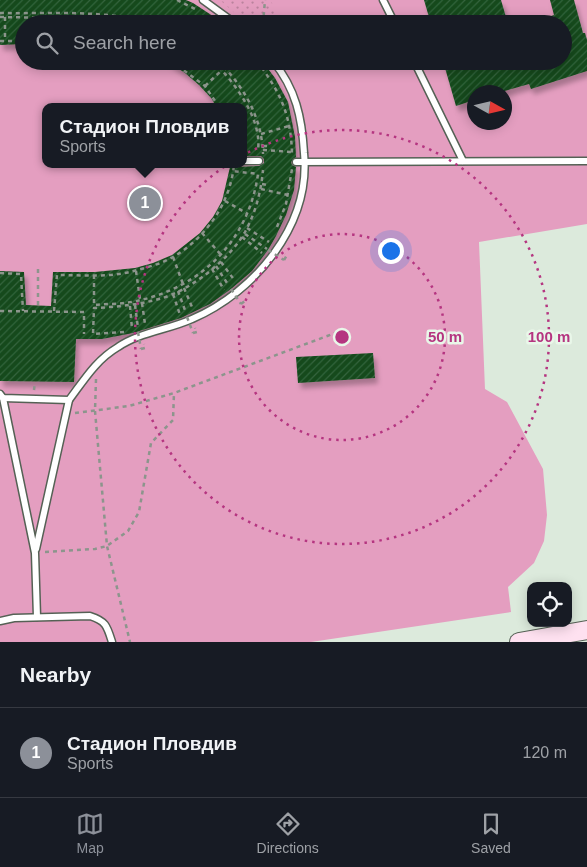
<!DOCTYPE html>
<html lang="en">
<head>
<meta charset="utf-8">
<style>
  :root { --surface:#171b24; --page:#20242c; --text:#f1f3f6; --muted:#9ea1a6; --line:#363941; --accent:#8c9099 }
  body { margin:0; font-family:Arial,sans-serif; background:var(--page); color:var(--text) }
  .controls { position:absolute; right:15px; bottom:15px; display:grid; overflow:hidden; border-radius:10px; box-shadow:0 2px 12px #0003 }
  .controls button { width:45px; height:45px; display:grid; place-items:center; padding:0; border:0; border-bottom:1px solid var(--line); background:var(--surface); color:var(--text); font:25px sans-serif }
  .compass { position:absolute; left:467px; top:85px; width:45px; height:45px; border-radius:50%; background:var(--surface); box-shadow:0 2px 12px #0003; rotate:98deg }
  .you { position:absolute; left:390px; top:250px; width:18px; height:18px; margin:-12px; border:4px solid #fff; border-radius:50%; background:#1a73e8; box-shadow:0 0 0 8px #1a73e833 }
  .badge { display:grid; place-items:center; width:32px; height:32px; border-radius:50%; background:var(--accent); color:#fff; font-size:16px; font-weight:700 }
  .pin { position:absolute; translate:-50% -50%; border:2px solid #fff; box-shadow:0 1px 5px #0006 }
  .popup { position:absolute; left:42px; top:103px; width:205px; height:65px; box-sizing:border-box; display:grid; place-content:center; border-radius:10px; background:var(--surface); filter:drop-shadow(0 1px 4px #0005); font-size:16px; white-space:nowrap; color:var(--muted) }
  .popup b { font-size:19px; color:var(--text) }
  .popup::after { content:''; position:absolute; left:50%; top:100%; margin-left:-10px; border:10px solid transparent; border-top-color:var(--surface) }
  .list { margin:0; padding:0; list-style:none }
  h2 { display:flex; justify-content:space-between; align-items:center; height:65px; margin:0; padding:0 20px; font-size:21px }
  h2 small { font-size:16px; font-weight:400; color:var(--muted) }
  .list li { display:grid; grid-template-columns:32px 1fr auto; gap:15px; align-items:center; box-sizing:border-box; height:90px; padding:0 20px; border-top:1px solid var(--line) }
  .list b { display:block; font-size:19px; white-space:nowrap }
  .list p { margin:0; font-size:16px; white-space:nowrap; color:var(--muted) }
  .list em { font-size:16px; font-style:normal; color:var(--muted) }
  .icon { flex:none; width:28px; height:28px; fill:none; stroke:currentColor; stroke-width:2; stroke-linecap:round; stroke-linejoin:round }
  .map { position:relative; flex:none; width:587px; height:642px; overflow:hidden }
  .search { position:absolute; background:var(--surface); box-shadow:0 2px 12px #0003; left:15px; right:15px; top:15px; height:55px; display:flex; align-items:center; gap:12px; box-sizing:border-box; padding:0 18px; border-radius:28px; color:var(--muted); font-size:19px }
  .sheet { height:155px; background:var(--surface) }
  nav { display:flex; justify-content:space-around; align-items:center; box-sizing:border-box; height:70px; border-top:1px solid var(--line); background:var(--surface); font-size:14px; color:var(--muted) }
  nav a { display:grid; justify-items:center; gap:2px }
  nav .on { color:var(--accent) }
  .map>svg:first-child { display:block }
  .grass { fill:#e49ec0; fill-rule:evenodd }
  .park { fill:url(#park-dots) }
  .building { fill:url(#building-hatch); filter:url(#shadow) }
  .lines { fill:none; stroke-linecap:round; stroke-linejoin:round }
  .service-casing { stroke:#556155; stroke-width:9 }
  .secondary-casing { stroke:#556155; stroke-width:20 }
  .path { stroke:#8c958c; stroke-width:2.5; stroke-dasharray:4 4; stroke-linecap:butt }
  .service { stroke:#fff; stroke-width:6 }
  .secondary { stroke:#fee1f0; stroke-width:18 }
  .path-bridge { stroke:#8c958c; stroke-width:2.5; stroke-dasharray:4 4; stroke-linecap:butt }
  .ring { fill:none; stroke:#b53580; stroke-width:2.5; stroke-dasharray:2.5 5 }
  .centre { fill:#b53580; stroke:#e9f7e9; stroke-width:2.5 }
  .ring-label { font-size:15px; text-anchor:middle; font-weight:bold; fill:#b53580; stroke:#e9f7e9; stroke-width:5; stroke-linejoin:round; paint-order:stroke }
</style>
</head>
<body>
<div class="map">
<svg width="587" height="642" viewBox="0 0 587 642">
  <defs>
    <pattern id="park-dots" width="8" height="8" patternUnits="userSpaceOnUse" patternTransform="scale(1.25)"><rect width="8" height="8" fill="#e49ec0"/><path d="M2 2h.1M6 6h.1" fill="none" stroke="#ba829d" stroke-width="1.8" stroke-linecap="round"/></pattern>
    <pattern id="building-hatch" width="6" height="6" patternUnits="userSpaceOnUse" patternTransform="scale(1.25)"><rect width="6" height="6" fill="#124a1b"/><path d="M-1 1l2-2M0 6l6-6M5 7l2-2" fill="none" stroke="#35633d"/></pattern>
    <filter id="shadow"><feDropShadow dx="3" dy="5.5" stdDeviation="2.5" flood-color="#0004"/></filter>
  </defs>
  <rect width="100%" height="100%" fill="#dceadc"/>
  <path class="grass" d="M0,0H587V224L479,242L485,389L507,402L543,469L547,515L544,541L534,563L508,587L511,612L311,642H0ZM24,24H563V61H24ZM474,92H504V122H474ZM46,107H244V164H46Z"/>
  <polygon class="park" points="220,0 270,0 282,20 275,24 247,24"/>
  <g class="building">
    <polygon points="0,0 186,0 193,3 225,24 24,24 24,44 0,45"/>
    <polygon points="424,0 501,0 508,24 431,24"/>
    <polygon points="550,0 574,0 583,33 585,33 587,40 587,71 531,89 529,84 501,92 474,92 474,100 456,106 443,61 563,61 563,24 533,24 533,22 554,15"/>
    <polygon points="167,61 262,61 275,78 288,102 295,137 296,157 291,162 292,165 296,167 294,190 286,215 276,236 268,250 252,271 231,289 210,304 181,318 133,333 102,339 76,339 74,382 0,381 0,271 24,272 26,305 51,306 53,272 95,272 135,268 153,263 172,255 200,233 213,217 222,201 230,167 259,166 264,163 264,159 261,156 244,156 244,107 216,107 212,99 199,85 185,73"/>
    <polygon points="373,353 375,378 298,383 296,357"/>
  </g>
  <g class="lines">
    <defs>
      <g id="service">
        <polyline points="203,0 236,24"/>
        <polyline points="383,0 395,24"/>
        <polyline points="414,61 463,161"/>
        <polyline points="244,161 259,161"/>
        <polyline points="296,162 587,161"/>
        <path d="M0,394L3,398L69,400C84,380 96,360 118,347C140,332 168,330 192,319C255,292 311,225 304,153C302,118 296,89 273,61"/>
        <polyline points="3,398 35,553 37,617"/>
        <polyline points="36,549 69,400"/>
        <path d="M0,621L14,618L90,616C106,621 107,626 112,642"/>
      </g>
      <polyline id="secondary" points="519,642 587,630"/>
    </defs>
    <use href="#service" class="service-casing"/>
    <use href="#secondary" class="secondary-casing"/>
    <g class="path">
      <polyline points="177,0 197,10"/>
      <path d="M0,13C50,14 106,9 154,24"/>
      <polyline points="0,17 108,19 141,24"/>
      <polyline points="5,17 5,41"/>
      <polyline points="263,24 265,0"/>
      <polyline points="0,41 24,41"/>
      <polyline points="171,61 205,86 219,107"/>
      <path d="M213,61C235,83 262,119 258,150"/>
      <path d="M218,61C244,86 262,118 263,154"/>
      <path d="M257,61C280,92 291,114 292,154"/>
      <polyline points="205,86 222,70"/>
      <polyline points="261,134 289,126"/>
      <polyline points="263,146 269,146"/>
      <polyline points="263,150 292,152"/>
      <polyline points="262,184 267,185"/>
      <polyline points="261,189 288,195"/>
      <polyline points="225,201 248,214"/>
      <polyline points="277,227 286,204 292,169"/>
      <polyline points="247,228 269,242"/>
      <polyline points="202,233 221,255"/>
      <polyline points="245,234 267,249"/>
      <polyline points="242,237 262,253"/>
      <polyline points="173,257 183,284"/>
      <polyline points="284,260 287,255 285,254"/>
      <polyline points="221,262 235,281"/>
      <polyline points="216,266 229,286"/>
      <polyline points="212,269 224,290"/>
      <polyline points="136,271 140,299"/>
      <polyline points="0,273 21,274 23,311"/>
      <path d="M94,275V305C104,304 115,304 125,303C195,293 248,245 258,174L233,171"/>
      <polyline points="184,288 192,307"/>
      <polyline points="178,291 186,313"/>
      <polyline points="173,294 180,315"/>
      <polyline points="142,303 145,324"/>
      <polyline points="241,304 245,301 243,299"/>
      <polyline points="38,305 38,267"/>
      <polyline points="135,305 138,328"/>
      <polyline points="130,306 132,329"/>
      <polyline points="0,311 84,312 84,334"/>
      <path d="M54,311L57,275C83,275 112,278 137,270C149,267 163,263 173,257C206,238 231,202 234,164"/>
      <path d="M124,332L93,334L94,308C116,307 137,305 159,299C190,291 229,260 245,232C256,212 261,191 263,170"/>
      <polyline points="193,333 197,332 195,328"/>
      <polyline points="141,349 145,348 144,344"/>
      <polyline points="96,379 95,411 107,546 130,642"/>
      <polyline points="34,390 35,382"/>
      <polyline points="75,413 129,406 174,393 338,332"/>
      <polyline points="45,552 95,549 107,546 128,531 139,512 151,443 173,420 174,393"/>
    </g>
    <use href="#service" class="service"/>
    <use href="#secondary" class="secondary"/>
    <g class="path-bridge">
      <polyline points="268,250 284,260"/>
      <polyline points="231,289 241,304"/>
      <polyline points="187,317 193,333"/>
      <polyline points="138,332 141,349"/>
    </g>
  </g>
  <g class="ring">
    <circle cx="342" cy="337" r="103"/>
    <circle cx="342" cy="337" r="207"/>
  </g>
  <circle cx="342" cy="337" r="8" class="centre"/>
  <g class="ring-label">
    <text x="445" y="342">50 m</text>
    <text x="549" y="342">100 m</text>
  </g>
</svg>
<div class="controls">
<button><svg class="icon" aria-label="locate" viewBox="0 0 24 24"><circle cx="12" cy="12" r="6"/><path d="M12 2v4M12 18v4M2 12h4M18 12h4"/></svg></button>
</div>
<svg class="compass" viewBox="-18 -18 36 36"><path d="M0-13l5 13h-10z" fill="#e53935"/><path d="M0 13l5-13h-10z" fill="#9ea1a6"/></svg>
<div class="you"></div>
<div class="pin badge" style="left:145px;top:203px">1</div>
<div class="popup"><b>Стадион Пловдив</b>Sports</div>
<div class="search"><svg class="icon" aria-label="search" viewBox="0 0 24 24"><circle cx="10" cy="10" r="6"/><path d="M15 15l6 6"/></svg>Search here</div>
</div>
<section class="sheet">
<h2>Nearby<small></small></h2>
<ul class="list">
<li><span class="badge">1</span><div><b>Стадион Пловдив</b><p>Sports</p></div><em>120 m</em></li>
</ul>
</section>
<nav>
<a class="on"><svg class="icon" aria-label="map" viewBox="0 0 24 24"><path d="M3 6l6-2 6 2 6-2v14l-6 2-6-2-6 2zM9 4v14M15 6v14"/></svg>Map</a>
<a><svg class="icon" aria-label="directions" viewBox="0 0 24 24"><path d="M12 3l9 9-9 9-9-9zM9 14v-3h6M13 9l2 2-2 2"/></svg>Directions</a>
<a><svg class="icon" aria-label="saved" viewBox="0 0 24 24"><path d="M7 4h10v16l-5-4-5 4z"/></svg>Saved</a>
</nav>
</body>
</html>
